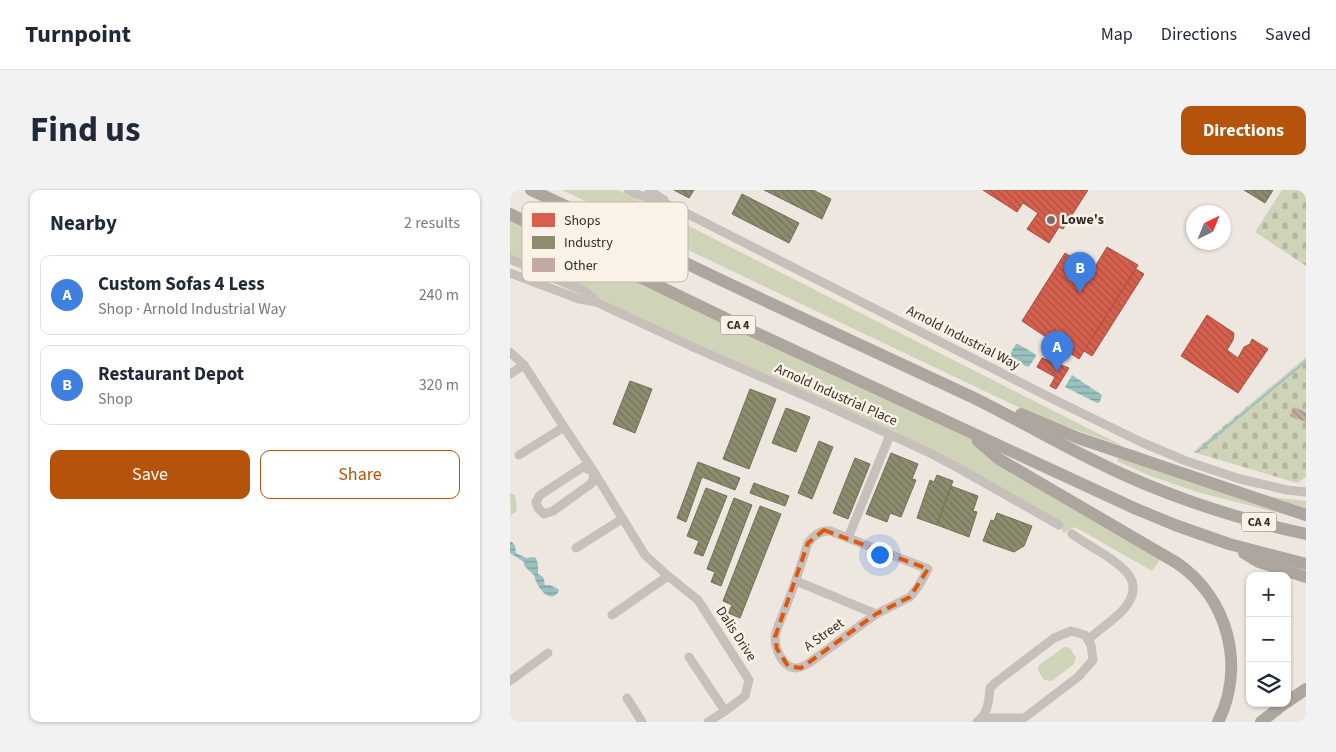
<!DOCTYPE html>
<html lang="en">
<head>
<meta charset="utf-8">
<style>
  :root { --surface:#fff; --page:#f2f2f3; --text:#1f2937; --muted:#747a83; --line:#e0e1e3; --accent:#b45309 }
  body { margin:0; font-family:"Source Sans 3",sans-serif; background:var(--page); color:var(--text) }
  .controls { position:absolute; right:15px; bottom:15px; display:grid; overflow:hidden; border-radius:10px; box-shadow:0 1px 4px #0004 }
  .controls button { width:45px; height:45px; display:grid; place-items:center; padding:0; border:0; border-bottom:1px solid var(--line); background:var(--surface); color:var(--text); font:25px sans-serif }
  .compass { position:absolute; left:676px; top:15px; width:45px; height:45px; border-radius:50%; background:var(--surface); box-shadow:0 1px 4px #0004; rotate:43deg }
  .you { position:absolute; left:369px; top:364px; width:18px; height:18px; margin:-12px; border:4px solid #fff; border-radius:50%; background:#1a73e8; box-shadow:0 0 0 8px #1a73e833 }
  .badge { display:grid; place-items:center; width:32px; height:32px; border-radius:50%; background:var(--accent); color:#fff; font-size:16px; font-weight:700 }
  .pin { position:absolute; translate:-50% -41px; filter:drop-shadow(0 1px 2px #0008) }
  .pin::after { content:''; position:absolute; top:26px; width:18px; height:15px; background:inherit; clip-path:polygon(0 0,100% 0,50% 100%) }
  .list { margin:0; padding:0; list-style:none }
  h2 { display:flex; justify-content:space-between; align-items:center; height:65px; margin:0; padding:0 20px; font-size:21px }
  h2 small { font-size:16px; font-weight:400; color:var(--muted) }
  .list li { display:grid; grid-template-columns:32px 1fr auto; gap:15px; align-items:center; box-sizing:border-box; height:80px; margin:0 10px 10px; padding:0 10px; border:1px solid var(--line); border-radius:10px }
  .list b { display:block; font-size:19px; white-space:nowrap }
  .list p { margin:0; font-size:16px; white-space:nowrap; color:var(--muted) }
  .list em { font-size:16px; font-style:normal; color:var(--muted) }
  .actions { display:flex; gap:10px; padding:15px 20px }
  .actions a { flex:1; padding:11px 0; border:1px solid var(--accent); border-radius:10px; text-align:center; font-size:18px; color:var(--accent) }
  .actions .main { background:var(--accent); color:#fff }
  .icon { flex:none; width:28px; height:28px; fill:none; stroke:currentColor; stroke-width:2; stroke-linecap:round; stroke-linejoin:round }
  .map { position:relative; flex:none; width:796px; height:532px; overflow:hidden; border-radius:10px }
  header { display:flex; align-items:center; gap:30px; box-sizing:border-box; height:70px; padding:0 25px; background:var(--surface); border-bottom:1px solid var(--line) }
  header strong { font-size:24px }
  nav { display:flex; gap:28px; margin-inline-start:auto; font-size:18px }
  .intro { display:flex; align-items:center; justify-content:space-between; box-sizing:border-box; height:120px; padding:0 30px }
  h1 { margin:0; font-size:35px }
  .button { padding:12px 22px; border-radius:10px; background:var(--accent); color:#fff; font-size:18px; font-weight:700 }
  main { display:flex; gap:30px; padding:0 30px }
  aside { flex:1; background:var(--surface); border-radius:10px; box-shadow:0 1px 4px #0004 }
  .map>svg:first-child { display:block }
  .grass { fill:#cfd4b9 }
  .cemetery { fill:url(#cemetery-stones) }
  .water { fill:url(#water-rules) }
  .shops { fill:url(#shops-back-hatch); stroke:#a75042 }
  .industry { fill:url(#industry-back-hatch); stroke:#736f59 }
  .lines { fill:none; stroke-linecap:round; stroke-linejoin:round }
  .stream { stroke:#9ac1c0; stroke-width:2 }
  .building { fill:url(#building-back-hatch) }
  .minor { stroke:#c7bfb9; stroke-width:9 }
  .highway { stroke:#ada69f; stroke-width:12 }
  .marked { fill:none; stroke:#df570d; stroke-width:4; stroke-dasharray:10 6; stroke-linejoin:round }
  .poi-dot { fill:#786d68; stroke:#fbf2e7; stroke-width:2 }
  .labels { text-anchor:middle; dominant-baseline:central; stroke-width:5; stroke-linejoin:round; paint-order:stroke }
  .shield { fill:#fbf2e7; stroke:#726761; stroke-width:1 }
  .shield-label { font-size:12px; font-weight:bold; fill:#382c27 }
  .poi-label { font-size:14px; font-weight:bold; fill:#382c27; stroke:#fbf2e7; text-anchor:start }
  .street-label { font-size:14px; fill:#382c27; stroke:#fbf2e7 }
  .key { fill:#fbf2e7; stroke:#c0b7ad; stroke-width:1 }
  .key-label { font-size:14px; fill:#382c27 }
</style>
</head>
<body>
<header>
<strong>Turnpoint</strong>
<nav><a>Map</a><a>Directions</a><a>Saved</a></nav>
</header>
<div class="intro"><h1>Find us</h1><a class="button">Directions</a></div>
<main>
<aside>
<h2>Nearby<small>2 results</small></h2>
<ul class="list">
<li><span class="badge" style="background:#3f7fe0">A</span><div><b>Custom Sofas 4 Less</b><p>Shop · Arnold Industrial Way</p></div><em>240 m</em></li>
<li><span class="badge" style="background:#3f7fe0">B</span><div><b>Restaurant Depot</b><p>Shop</p></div><em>320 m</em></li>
</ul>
<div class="actions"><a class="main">Save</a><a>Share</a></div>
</aside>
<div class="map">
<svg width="796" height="532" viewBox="0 0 796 532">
  <defs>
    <pattern id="cemetery-stones" width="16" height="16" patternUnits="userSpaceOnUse" patternTransform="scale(1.25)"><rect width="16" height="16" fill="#cfd4b9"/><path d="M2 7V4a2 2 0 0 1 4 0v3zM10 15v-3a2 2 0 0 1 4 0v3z" fill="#b2b69f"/></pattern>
    <pattern id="water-rules" width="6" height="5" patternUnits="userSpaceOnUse" patternTransform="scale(1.25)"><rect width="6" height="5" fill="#9ac1c0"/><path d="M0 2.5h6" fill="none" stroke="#7f9d9c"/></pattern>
    <pattern id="shops-back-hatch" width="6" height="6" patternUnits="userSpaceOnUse" patternTransform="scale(1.25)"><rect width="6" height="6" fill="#d6604d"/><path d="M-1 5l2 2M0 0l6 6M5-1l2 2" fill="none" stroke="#af4f40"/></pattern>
    <pattern id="industry-back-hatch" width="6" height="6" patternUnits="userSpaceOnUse" patternTransform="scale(1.25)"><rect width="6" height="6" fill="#8c8c6e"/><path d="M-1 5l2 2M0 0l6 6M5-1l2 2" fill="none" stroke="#73735a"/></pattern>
    <pattern id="building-back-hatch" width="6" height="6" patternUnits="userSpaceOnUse" patternTransform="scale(1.25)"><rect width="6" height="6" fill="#c3aaa0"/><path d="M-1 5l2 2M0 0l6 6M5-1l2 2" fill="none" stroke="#9f8b82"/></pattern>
  </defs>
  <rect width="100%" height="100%" fill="#eee7e0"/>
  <g class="grass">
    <polygon points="52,0 108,0 615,257 563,239 510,218"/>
    <polygon points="0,24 457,242 489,269 654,364 642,381 565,337 554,343 549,335 485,298 0,69"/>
    <polygon points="622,259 671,279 761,307 796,311 796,330 687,302 638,285 607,271 610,265 619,268"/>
    <polygon points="0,303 5,305 7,321 1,325"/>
    <polygon points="554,457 560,458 566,468 564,474 542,491 534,490 528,480 529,475"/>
  </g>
  <g class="cemetery">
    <polygon points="772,0 796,0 796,76 745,42"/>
    <polygon points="796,167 796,287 787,293 683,262"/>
  </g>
  <g class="water">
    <polygon points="506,154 508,154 525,164 526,166 520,175 518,177 501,169 499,166"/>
    <polygon points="562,185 592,205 590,212 587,213 555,197"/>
    <path d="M2,352L5,356L6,363L16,368L24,367L26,368L28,374V384C36,388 33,388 35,395H40L48,399L49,401C41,414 30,401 26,391C24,387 26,388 23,384C20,381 17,379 14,375V372L0,363V352Z"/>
  </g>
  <g class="shops">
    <polygon points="473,0 578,0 553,39 549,37 539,53 517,39 528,23 513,13 507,22"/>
    <polygon points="597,57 628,75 569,169 512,131 555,63 583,80"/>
    <polygon points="626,79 634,84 582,166 574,161"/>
    <polygon points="697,125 724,143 723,150 717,160 728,168 734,157 740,154 742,149 758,159 728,203 671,166"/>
    <polygon points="532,168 559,178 546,199 540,196 545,187 527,177"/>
  </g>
  <g class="industry">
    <polygon points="164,0 184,0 179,8"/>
    <polygon points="254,0 303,0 321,9 312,29"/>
    <polygon points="734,0 763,0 755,13"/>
    <polygon points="232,4 289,33 279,53 222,24"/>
    <polygon points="120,191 142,199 125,243 103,234"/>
    <polygon points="240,199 266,209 239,279 213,269"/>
    <polygon points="276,218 300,227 286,262 262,253"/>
    <polygon points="309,251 323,257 302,309 288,303"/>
    <polygon points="381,263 408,274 402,289 406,290 391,327 380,323 377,332 356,324"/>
    <polygon points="345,268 360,274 338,329 323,323"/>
    <polygon points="188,272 230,288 225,300 192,287 176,332 167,328"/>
    <polygon points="427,285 443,291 427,335 407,328 420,290 424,292"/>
    <polygon points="244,293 279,306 275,316 240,303"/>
    <polygon points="441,296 468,306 463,321 467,322 459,347 427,335"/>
    <polygon points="196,298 217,306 193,366 184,363 189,351 177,346"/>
    <polygon points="224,308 242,315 211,396 201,392 205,382 197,379"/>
    <polygon points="250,316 271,324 230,428 218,423 222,415 213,411"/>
    <polygon points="487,323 522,336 514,356 504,362 473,351 481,330 484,331"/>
  </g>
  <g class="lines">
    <polyline class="stream" points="687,262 796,171"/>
  </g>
  <polygon class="building" points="783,217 796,222 796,232 780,226"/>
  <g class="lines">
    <g class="minor">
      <polyline points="118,0 126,4 162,16 545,210 631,252 676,271 730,289 777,300 796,302"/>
      <polyline points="139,0 154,10"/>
      <polyline points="0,69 74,101 86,111"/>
      <polyline points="0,83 69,109 86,112 183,157 311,213 422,264 450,279 549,335"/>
      <polyline points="0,162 14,175 54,237 84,282 135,365 158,386 188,410 239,490 235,506 215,521 198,532"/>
      <polyline points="0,184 14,175"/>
      <polyline points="9,265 54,237"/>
      <polygon points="73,277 84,282 82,293 43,321 34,324 28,318 26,312 30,305"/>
      <path d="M562,344C572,351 582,357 592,363C614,377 637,393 613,420C603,431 589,439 578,450"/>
      <polyline points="338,348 380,245"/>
      <polyline points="66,358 112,329"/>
      <path d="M286,391L366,424L400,407L408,397L418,379L320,341C311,340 304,345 298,353C291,375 284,397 275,419C272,427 265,441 265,448C265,456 269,467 275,473C283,481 291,478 299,473L366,424"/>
      <polyline points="102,425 158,386"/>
      <polyline points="179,467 215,521"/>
      <polyline points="0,491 38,463"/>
      <polyline points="117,508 132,532"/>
      <path d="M467,532C478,524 479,511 480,498L485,493L544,448L561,441L575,445L581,455L583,470L568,487L514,528H472"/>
    </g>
    <g class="highway">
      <path d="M21,0C96,34 170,71 245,106C317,140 390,173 462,207C503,227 542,250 583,270C650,304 723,328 796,344"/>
      <polyline points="0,24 229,135 624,318 665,335 719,354 796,374"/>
      <polyline points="511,224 568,248 796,325"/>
      <path d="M468,251L489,269L667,373C718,408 736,476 708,532"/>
      <polyline points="734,363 749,372 796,387"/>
      <polyline points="777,512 796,499"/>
      <polyline points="751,532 775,513"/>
    </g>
  </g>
  <path class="marked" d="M314,340L418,379L400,407L366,424L291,478L278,476L267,459L265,447L298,353Z"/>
  <circle class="poi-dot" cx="541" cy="30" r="5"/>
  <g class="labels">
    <g class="shield">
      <rect x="210.5" y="125.5" width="35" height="19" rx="4"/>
      <rect x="731.5" y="322.5" width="35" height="19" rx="4"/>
    </g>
    <g class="shield-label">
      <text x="228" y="135">CA 4</text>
      <text x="749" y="332">CA 4</text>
    </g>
    <g class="poi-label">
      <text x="551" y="30">Lowe's</text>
    </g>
    <g class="street-label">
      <text transform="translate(453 148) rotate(27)">Arnold Industrial Way</text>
      <text transform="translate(326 205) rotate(24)">Arnold Industrial Place</text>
      <text transform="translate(226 444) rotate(57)">Dalis Drive</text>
      <text transform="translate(314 445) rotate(-36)">A Street</text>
    </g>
  </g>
  <rect x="12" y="12" width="166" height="80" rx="8" class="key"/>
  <rect x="22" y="23" width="23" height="14" fill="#d6604d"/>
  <rect x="22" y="46" width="23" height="13" fill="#8c8c6e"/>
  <rect x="22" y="68" width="23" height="14" fill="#c3aaa0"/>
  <g class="key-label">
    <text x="54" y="35">Shops</text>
    <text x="54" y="57">Industry</text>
    <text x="54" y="80">Other</text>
  </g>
</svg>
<div class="controls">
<button>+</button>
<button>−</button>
<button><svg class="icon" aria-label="layers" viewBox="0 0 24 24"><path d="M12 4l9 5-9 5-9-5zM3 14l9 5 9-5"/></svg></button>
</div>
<svg class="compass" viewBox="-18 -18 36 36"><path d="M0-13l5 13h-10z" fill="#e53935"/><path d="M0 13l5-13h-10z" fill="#747a83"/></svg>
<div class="you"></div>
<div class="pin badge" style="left:547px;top:182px;background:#3f7fe0">A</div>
<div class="pin badge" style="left:570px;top:103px;background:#3f7fe0">B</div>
</div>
</main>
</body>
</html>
